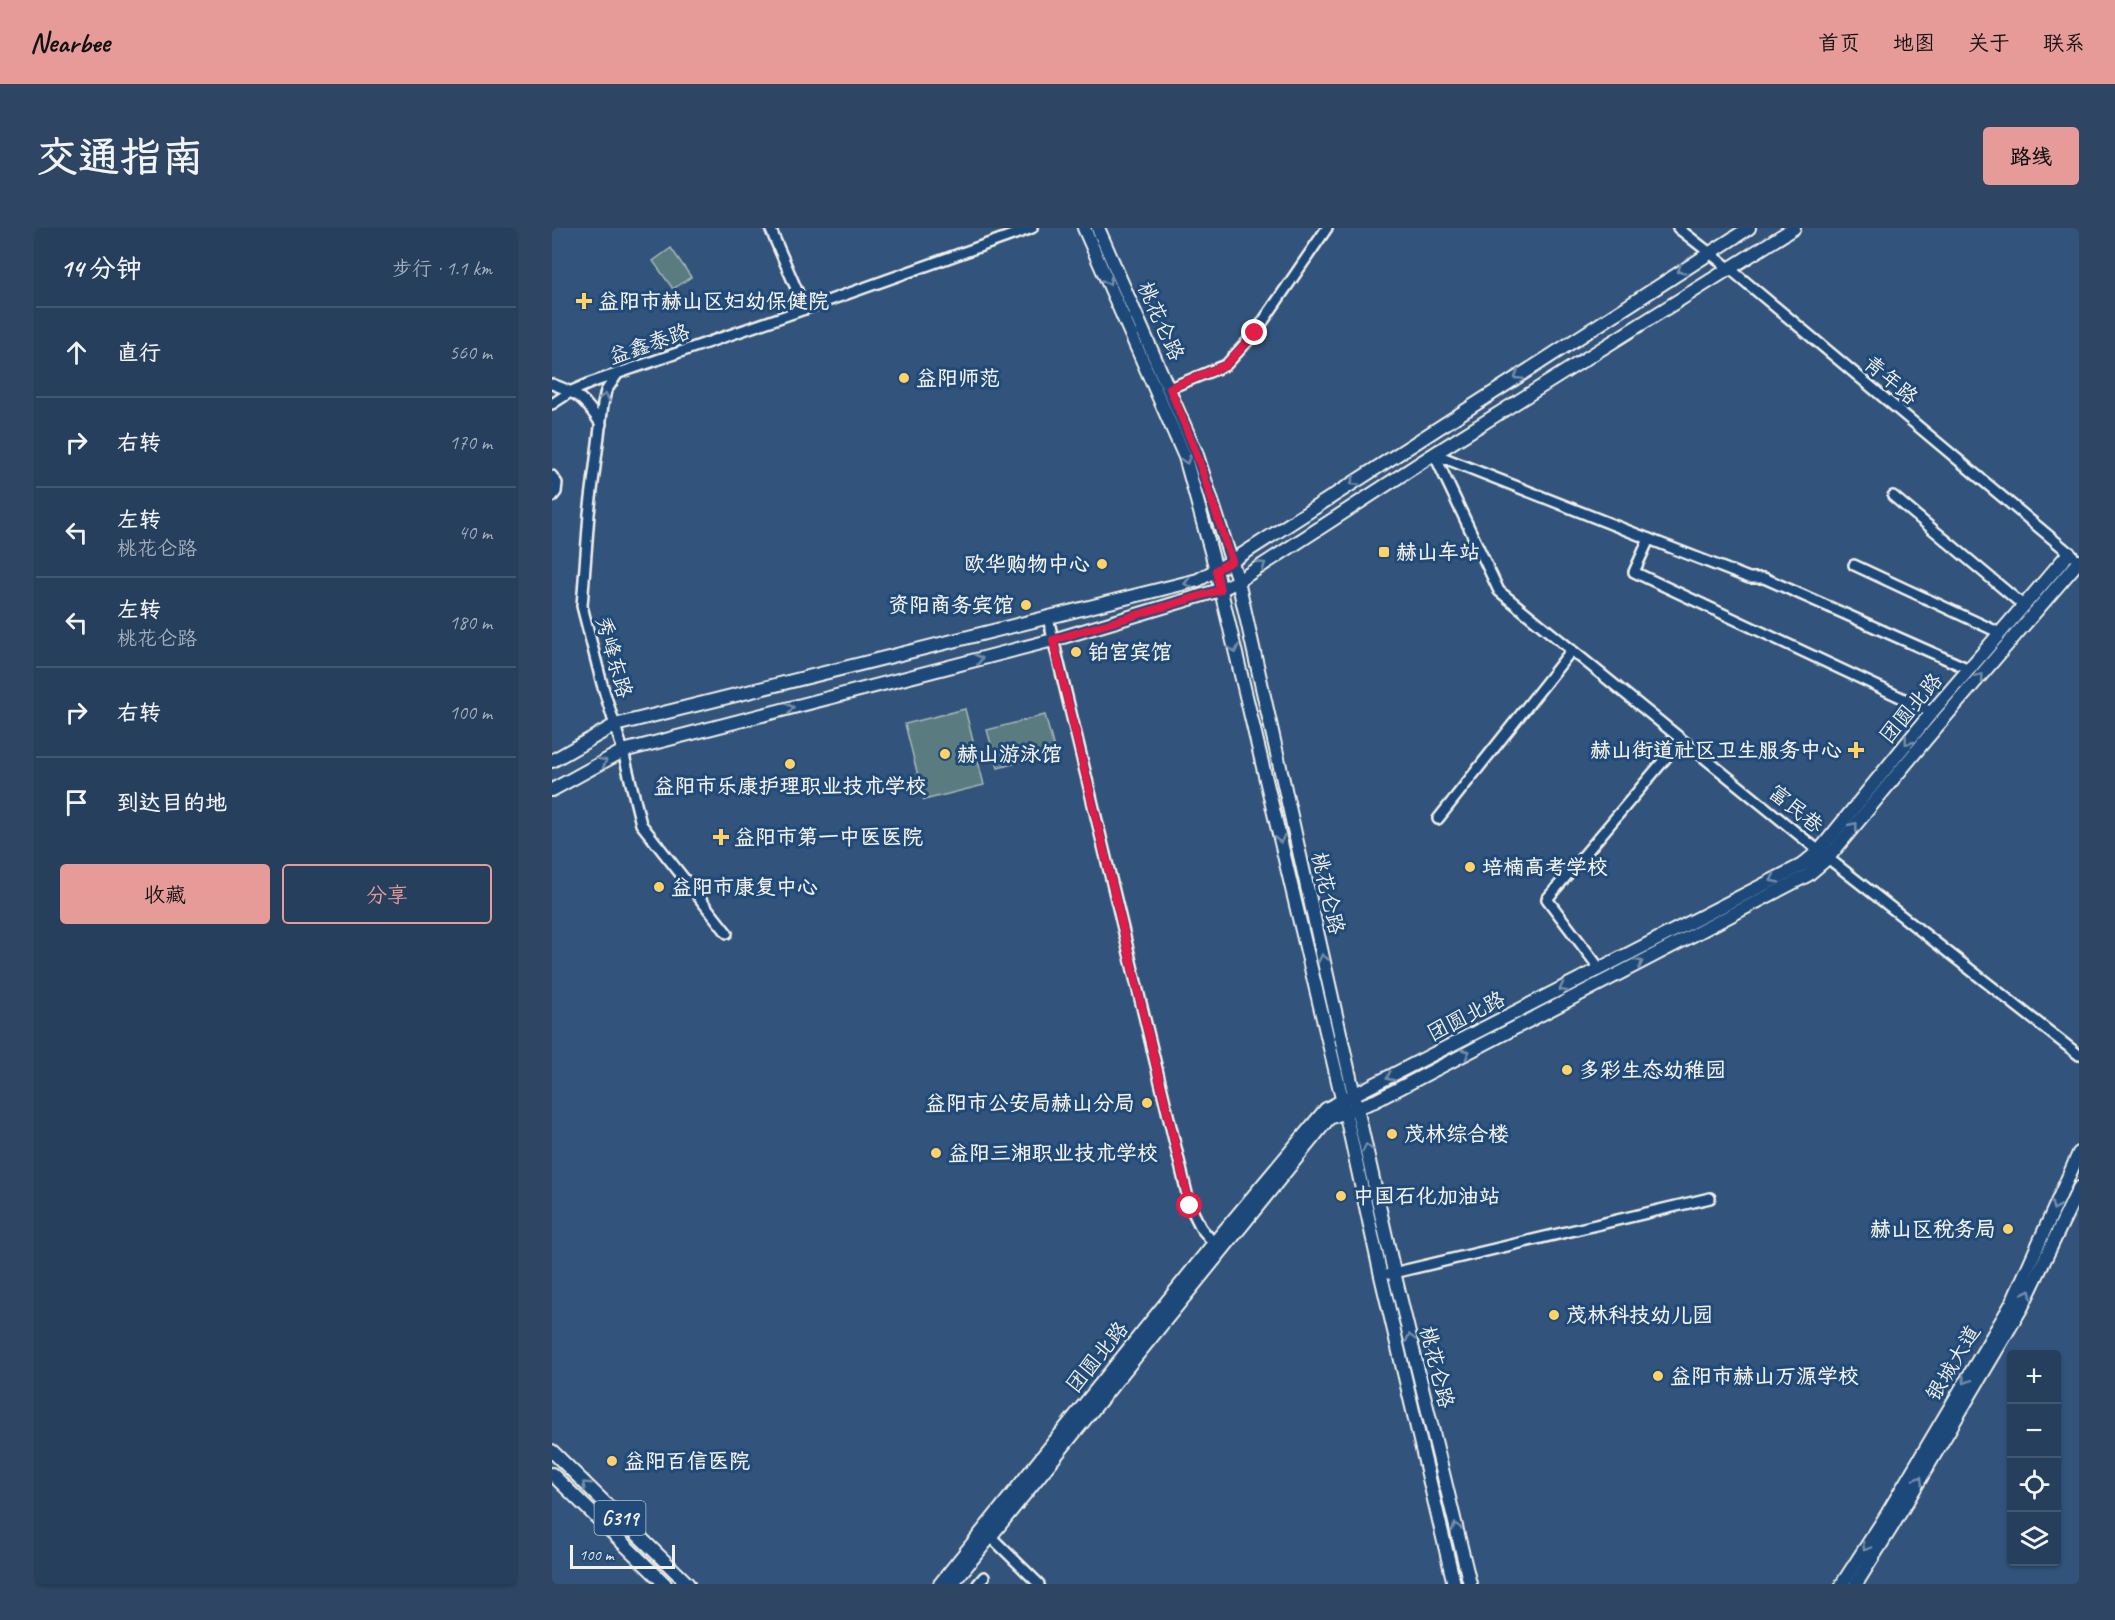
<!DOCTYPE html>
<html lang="zh">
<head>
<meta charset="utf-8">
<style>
  :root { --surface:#263f5d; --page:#2e4663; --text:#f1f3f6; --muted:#a4afbc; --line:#425872; --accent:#e69b98 }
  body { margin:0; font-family:Caveat,"LXGW WenKai TC",sans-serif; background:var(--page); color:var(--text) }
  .controls { position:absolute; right:18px; bottom:18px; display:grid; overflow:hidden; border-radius:6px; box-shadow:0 2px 4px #0004 }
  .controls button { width:54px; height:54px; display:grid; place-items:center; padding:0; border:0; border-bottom:2px solid var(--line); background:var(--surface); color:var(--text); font:30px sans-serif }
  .scale { position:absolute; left:18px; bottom:15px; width:105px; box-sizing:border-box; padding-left:6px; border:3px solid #f4f1e8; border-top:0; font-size:16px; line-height:21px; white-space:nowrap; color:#f4f1e8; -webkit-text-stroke:4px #1f4a7a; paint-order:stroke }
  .stop { position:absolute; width:18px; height:18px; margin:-14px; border:4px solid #e11d48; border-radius:50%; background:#fff }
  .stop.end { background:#e11d48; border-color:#fff; box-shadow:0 2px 6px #0008 }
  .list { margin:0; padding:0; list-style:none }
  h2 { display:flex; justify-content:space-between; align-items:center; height:78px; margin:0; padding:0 24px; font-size:26px }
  h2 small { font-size:20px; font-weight:400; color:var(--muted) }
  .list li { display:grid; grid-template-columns:39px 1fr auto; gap:18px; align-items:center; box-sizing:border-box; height:90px; padding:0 24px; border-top:2px solid var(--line) }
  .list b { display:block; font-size:22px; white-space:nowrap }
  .list p { margin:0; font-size:20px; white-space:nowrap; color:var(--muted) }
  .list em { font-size:20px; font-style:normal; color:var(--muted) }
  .actions { display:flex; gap:12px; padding:18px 24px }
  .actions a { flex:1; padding:14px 0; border:2px solid var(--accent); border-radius:6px; text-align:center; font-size:21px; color:var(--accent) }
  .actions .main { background:var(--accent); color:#111 }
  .icon { flex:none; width:33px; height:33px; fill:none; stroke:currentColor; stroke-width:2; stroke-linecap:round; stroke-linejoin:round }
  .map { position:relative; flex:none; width:1527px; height:1356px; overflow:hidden; border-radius:6px }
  header { display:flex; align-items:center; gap:36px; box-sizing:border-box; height:84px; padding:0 30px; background:var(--accent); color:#111 }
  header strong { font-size:28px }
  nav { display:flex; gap:33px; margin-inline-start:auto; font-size:21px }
  .intro { display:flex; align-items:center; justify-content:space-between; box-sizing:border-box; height:144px; padding:0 36px }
  h1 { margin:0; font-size:42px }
  .button { padding:15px 27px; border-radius:6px; background:var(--accent); color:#111; font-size:21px; font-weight:700 }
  main { display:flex; gap:36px; padding:0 36px }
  aside { flex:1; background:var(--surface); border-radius:6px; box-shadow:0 2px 4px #0004 }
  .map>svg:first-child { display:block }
  .green { fill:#5a7c81; stroke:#a7b6b4; stroke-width:1.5 }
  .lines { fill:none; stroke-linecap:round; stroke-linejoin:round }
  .minor-casing { stroke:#f4f1e8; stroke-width:14 }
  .major-casing { stroke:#f4f1e8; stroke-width:16 }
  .minor { stroke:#1f4a7a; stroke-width:9 }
  .major { stroke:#1f4a7a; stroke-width:12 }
  .oneway { stroke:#748da6 }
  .route { stroke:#e11d48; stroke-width:8 }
  .poi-dot { fill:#ffd166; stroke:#1f4a7a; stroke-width:2 }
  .labels { text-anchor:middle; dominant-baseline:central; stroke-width:6; stroke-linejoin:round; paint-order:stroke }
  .shield { fill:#1f4a7a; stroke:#b4bfc7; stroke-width:1.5 }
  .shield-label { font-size:20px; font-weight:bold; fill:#f4f1e8 }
  .poi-label { font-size:21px; font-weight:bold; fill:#f4f1e8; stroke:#1f4a7a; text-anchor:start }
  .street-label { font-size:21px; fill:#f4f1e8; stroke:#1f4a7a }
</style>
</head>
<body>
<header>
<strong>Nearbee</strong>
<nav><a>首页</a><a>地图</a><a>关于</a><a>联系</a></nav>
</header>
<div class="intro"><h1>交通指南</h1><a class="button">路线</a></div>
<main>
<aside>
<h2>14 分钟<small>步行 · 1.1 km</small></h2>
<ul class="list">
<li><svg class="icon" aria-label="ahead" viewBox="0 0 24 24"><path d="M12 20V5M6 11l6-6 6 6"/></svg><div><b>直行</b></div><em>560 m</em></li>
<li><svg class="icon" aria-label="right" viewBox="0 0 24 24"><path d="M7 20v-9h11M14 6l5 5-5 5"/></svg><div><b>右转</b></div><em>170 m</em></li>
<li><svg class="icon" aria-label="left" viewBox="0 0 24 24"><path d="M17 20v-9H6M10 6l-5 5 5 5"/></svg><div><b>左转</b><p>桃花仑路</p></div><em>40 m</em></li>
<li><svg class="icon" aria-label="left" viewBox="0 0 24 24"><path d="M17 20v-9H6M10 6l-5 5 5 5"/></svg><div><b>左转</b><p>桃花仑路</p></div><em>180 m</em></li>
<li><svg class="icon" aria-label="right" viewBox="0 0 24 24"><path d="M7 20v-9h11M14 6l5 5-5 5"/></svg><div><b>右转</b></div><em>100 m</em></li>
<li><svg class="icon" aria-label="arrive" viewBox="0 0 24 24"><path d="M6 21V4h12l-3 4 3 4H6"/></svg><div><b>到达目的地</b></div></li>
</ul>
<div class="actions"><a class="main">收藏</a><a>分享</a></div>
</aside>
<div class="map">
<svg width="1527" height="1356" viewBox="0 0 1527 1356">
  <rect width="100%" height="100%" fill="#32547c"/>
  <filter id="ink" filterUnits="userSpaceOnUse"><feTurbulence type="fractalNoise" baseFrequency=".0167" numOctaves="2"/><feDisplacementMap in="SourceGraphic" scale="12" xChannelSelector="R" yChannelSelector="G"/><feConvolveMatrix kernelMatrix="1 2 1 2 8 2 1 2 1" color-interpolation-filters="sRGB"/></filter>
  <g filter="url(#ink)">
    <g class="green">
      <polygon points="119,20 139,49 121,61 101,33"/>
      <polygon points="413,481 432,557 372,572 353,496"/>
      <polygon points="493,487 503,524 446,540 435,502"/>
    </g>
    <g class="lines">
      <defs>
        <g id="minor">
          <polyline points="218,0 253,81"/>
          <polyline points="1126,0 1177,40 1521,328"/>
          <polyline points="66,145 54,163 51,176 37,286 30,378 50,456 71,523 89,596 175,705"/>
          <path d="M0,156C28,166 33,172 49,196"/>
          <polyline points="618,160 674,137 703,105 775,0"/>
          <polyline points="0,176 20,163 41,154 253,81 480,0"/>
          <polyline points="882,226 947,363 1267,623 1527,827"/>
          <polyline points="882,226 1097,311"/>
          <polyline points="0,248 5,255 4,264 0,269"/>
          <polyline points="1341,268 1472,378"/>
          <polyline points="1302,337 1448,405"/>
          <polyline points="496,390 638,978 649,1000 665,1019"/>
          <polyline points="1380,484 1082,344 1097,311 1197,350 1212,350 1417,441"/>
          <polyline points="886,591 1019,423"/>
          <polyline points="1048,741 995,671 1129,512"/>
          <polyline points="837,1046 1158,970"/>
          <polyline points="438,1308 487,1356"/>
          <polyline points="426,1356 432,1349"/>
        </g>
        <g id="major">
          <polyline points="532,0 633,229 664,342 793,883 829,1048 902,1356"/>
          <polyline points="546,0 644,224 686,353 842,1044 918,1356"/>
          <polyline points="0,533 63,497 646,352 680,333 1197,0"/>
          <polyline points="0,562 71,523 501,412 668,362 686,353 882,226 1242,0"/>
          <polyline points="0,1223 136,1356"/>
          <polyline points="0,1246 113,1356"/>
          <polyline points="388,1356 662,1015 774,881 1250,637 1267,623 1380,484 1517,325"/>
          <polyline points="400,1356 777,890 823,873 1256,647 1276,630 1376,509 1527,333"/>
          <polyline points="1290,1356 1332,1291 1460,1075 1527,925"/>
          <polyline points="1304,1356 1341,1297 1470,1079 1527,960"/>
        </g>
      </defs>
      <use href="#minor" class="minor-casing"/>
      <use href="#major" class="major-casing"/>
      <use href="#minor" class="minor"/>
      <use href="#major" class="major"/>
    </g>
    <defs><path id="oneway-chevron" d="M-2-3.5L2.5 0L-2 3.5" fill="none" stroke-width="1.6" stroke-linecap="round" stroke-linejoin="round" transform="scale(1.5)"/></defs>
    <g class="oneway">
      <use href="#oneway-chevron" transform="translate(1129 42) rotate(147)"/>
      <use href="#oneway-chevron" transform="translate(556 53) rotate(66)"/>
      <use href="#oneway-chevron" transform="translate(966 148) rotate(147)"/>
      <use href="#oneway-chevron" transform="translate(53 169) rotate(-75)"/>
      <use href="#oneway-chevron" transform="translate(634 232) rotate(72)"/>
      <use href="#oneway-chevron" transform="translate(802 254) rotate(147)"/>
      <use href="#oneway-chevron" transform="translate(710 337) rotate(-33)"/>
      <use href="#oneway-chevron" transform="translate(636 355) rotate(166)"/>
      <use href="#oneway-chevron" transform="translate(682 421) rotate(77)"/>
      <use href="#oneway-chevron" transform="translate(427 431) rotate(-14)"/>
      <use href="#oneway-chevron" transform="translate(1428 449) rotate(-49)"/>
      <use href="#oneway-chevron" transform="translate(238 480) rotate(-14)"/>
      <use href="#oneway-chevron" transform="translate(1356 513) rotate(129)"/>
      <use href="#oneway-chevron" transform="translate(51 534) rotate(-29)"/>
      <use href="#oneway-chevron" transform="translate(1302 598) rotate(-51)"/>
      <use href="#oneway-chevron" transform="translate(728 611) rotate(77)"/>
      <use href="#oneway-chevron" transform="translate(1222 651) rotate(153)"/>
      <use href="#oneway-chevron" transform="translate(771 730) rotate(-103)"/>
      <use href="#oneway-chevron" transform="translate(1087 735) rotate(-28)"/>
      <use href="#oneway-chevron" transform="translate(1011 760) rotate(153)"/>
      <use href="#oneway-chevron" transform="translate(914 825) rotate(-28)"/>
      <use href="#oneway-chevron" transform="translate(838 849) rotate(153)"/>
      <use href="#oneway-chevron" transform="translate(815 920) rotate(-102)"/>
      <use href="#oneway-chevron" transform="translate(1503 978) rotate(114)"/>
      <use href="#oneway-chevron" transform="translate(1476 1066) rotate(-64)"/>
      <use href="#oneway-chevron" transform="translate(858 1110) rotate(-104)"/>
      <use href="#oneway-chevron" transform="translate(1414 1152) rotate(121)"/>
      <use href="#oneway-chevron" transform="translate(1367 1252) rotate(-59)"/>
      <use href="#oneway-chevron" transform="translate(34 1257) rotate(-136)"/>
      <use href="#oneway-chevron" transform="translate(904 1299) rotate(-104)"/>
      <use href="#oneway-chevron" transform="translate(1314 1319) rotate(123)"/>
    </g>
  </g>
  <g class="lines" filter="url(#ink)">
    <polyline class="route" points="638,978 501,412 668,362 664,342 680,333 644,224 618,160 674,137 703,105"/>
  </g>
  <g class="poi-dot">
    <path d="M29 64h6v6h6v6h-6v6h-6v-6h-6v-6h6z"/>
    <circle cx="352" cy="150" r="6"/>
    <rect x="826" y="318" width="12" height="12" rx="3"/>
    <circle cx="550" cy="336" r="6"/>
    <circle cx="474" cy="377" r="6"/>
    <circle cx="524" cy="424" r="6"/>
    <path d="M1301 513h6v6h6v6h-6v6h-6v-6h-6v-6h6z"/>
    <circle cx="393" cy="526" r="6"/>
    <circle cx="238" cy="536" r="6"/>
    <path d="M166 600h6v6h6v6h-6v6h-6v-6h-6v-6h6z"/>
    <circle cx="918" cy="639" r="6"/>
    <circle cx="107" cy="659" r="6"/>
    <circle cx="1015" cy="842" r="6"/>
    <circle cx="595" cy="875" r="6"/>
    <circle cx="840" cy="906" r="6"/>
    <circle cx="384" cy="925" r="6"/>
    <circle cx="789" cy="968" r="6"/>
    <circle cx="1456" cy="1001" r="6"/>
    <circle cx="1002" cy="1087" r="6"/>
    <circle cx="1106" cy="1148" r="6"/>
    <circle cx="60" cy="1233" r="6"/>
  </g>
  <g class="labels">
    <rect class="shield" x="42.5" y="1273" width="51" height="34" rx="4.5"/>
    <g class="shield-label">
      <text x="68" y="1290">G319</text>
    </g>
    <g class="poi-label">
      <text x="46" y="73">益阳市赫山区妇幼保健院</text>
      <text x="364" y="150">益阳师范</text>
      <text x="844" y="324">赫山车站</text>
      <text x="538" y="336" text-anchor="end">欧华购物中心</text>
      <text x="462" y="377" text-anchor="end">资阳商务宾馆</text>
      <text x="536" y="424">铂宫宾馆</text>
      <text x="1290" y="522" text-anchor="end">赫山街道社区卫生服务中心</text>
      <text x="405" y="526">赫山游泳馆</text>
      <text x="238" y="558" text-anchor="middle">益阳市乐康护理职业技术学校</text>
      <text x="182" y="609">益阳市第一中医医院</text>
      <text x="930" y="639">培楠高考学校</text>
      <text x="119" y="659">益阳市康复中心</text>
      <text x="1027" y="842">多彩生态幼稚园</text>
      <text x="583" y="875" text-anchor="end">益阳市公安局赫山分局</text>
      <text x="852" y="906">茂林综合楼</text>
      <text x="396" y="925">益阳三湘职业技术学校</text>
      <text x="801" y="968">中国石化加油站</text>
      <text x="1444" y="1001" text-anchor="end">赫山区税务局</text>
      <text x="1014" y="1087">茂林科技幼儿园</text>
      <text x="1118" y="1148">益阳市赫山万源学校</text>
      <text x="72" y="1233">益阳百信医院</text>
    </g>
    <g class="street-label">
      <text transform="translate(609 93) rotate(66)">桃花仑路</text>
      <text transform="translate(97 116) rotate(-19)">益鑫泰路</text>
      <text transform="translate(1339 152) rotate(40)">青年路</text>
      <text transform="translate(62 429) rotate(74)">秀峰东路</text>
      <text transform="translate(1359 480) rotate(-50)">团圆北路</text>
      <text transform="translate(1244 581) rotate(39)">富民巷</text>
      <text transform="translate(776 665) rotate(77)">桃花仑路</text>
      <text transform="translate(914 788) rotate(-27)">团圆北路</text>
      <text transform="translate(545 1129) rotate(-51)">团圆北路</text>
      <text transform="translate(1401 1135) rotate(-59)">银城大道</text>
      <text transform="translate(885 1139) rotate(76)">桃花仑路</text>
    </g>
  </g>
</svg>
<div class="controls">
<button>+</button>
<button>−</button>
<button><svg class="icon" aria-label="locate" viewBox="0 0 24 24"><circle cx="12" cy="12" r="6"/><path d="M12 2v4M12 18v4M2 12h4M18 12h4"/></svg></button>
<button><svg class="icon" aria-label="layers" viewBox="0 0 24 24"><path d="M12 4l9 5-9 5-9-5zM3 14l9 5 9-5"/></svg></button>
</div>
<div class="scale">100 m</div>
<div class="stop" style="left:638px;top:978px"></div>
<div class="stop end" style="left:703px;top:105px"></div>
</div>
</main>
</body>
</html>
